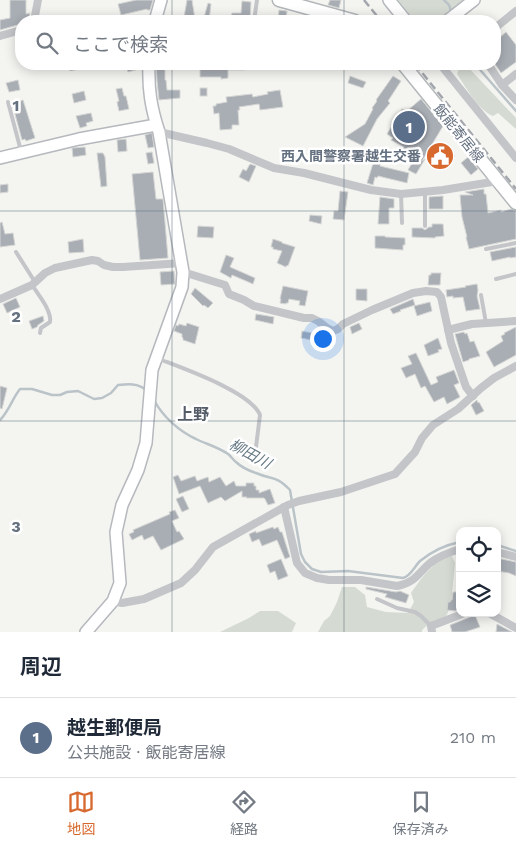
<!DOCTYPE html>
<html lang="ja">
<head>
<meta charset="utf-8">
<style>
  :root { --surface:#fff; --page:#f2f2f3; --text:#1f2937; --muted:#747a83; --line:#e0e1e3; --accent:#d7692e }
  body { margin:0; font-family:"Work Sans","Noto Sans JP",sans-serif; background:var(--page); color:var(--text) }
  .controls { position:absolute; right:15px; bottom:15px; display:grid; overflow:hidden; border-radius:10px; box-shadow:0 2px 12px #0003 }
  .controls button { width:45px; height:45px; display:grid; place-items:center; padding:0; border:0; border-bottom:1px solid var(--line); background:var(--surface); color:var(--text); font:25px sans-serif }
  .you { position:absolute; left:322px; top:338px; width:18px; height:18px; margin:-12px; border:4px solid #fff; border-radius:50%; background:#1a73e8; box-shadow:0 0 0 8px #1a73e833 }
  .badge { display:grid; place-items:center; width:32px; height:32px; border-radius:50%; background:var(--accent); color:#fff; font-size:16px; font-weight:700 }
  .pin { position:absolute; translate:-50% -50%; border:2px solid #fff; box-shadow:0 1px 5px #0006 }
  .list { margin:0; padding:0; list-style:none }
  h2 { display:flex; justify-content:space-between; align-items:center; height:65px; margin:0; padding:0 20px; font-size:21px }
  h2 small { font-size:16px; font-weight:400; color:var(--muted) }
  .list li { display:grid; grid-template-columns:32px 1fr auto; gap:15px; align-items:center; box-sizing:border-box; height:80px; padding:0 20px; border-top:1px solid var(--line) }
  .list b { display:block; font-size:19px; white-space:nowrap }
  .list p { margin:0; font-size:16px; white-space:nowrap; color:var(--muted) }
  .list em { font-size:16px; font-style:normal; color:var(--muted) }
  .icon { flex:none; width:28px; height:28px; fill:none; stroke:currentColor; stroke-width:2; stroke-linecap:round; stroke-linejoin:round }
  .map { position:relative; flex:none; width:516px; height:632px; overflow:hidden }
  .search { position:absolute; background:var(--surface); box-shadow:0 2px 12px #0003; left:15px; right:15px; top:15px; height:55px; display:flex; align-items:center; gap:12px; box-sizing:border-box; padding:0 18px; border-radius:20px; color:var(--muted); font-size:19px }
  .sheet { height:145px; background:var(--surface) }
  nav { display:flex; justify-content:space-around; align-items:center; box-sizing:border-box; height:70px; border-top:1px solid var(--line); background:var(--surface); font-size:14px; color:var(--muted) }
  nav a { display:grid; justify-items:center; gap:2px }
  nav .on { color:var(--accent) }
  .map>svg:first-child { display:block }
  .green { fill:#d5dbd2 }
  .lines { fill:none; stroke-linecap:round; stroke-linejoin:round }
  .stream { stroke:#bac3c8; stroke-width:2.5 }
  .building { fill:#a9aeb5; stroke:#d5d6d4 }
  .secondary-casing { stroke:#b5b8bd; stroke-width:14 }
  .primary-casing { stroke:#b3b7ba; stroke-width:15 }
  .lane { stroke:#c3c5c9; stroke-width:4 }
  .street { stroke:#c3c5c9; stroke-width:8 }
  .secondary { stroke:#fff; stroke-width:11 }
  .primary { stroke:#fff; stroke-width:12 }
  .rail { stroke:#a3a7ad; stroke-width:2.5; stroke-dasharray:8 4; stroke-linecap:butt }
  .grid { fill:none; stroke:#657180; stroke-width:1; stroke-opacity:0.55 }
  .labels { text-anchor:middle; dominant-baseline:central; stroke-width:5; stroke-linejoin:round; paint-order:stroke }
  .street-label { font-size:14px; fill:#657180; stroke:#fff }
  .poi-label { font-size:14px; font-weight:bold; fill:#657180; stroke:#fff; text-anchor:end }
  .water-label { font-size:15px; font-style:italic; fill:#667984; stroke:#fff }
  .quarter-label { font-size:16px; font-weight:bold; fill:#535b66; stroke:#fff }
  .grid-label { font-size:16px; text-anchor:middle; font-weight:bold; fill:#657180; stroke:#fff; stroke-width:5; stroke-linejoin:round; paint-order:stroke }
</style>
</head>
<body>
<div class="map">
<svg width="516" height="632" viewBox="0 0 516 632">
  <rect width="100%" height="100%" fill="#f4f5f1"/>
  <g class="green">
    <polygon points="398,0 463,0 437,21 415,21"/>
    <path d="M467,66L516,118V129L498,113L493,116C479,111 465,86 457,74L459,68Z"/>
    <path d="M452,556L455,563L451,605L445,619L430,623L422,630V632H318L324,621L330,616L337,602L342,587H355L365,595L367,607L386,612L408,613L414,602L411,593C421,579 434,559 452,556Z"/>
    <polygon points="260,611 278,611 296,623 292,632 220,632 249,618"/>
  </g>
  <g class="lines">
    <g class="stream">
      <polyline points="444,0 449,5 452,14"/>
      <polyline points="475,64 516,111"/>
      <path d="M154,400C163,417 179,431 196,439C206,444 218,447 228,454C231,456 233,460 236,462C241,467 250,471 256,473C272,480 276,475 290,490L301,554L305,562L312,569L321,572L348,571L403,578C411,576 414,567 420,561C431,552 445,545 460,542"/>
      <path d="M0,420C9,411 12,399 20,389H32L52,395H60L67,392L78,391L94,399L102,398L111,393L118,385C128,384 138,383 146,390"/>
      <polyline points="497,545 516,551"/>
    </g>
  </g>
  <g class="building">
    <polygon points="10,0 26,0 26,14 30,13 28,20 21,21 21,24 0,30 0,20 10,18"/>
    <polygon points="136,0 153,0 150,10 147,10 147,9 121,15 118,4"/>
    <polygon points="187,0 192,0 195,19 184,17"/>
    <polygon points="330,0 341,0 339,8 328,5"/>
    <polygon points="242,1 251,2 250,20 230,21 232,13 241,13"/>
    <polygon points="208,3 211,4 209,21 203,21"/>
    <polygon points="279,10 287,11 286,21 278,21"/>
    <polygon points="303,15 316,19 322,21 301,21"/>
    <polygon points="506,32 516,45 516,62 501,73 495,64 495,34 499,38"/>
    <polygon points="122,64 141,64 141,66 138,67 139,69 128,72 127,69 124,70"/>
    <polygon points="156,64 165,64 165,80 166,80 167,90 180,90 180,98 159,100 157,81"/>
    <rect x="229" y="64" width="15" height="6"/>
    <polygon points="205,65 228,66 228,78 221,79 221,77 200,77 200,66 205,66"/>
    <polygon points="350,76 366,82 363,88 348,83"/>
    <polygon points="393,76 401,81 388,101 390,103 377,119 363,146 345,137 365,124 373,109 372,108 377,101 376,100"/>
    <polygon points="18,80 20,90 9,92 6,83"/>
    <polygon points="122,88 124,96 126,96 129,109 119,111 117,102 119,101 116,89"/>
    <rect x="200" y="88" width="7" height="8"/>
    <polygon points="280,90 283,107 260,110 259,104 239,107 240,110 238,110 239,125 232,125 232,129 220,130 219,113 214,114 213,106 216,106 216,104 227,102 226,97 252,94 253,97 268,94 267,92"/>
    <polygon points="84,91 86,100 74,103 72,94"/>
    <polygon points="421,99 443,126 422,161 425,159 416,174 408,170 415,158 402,150 404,147 391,140 393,138 387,134 402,109 407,111"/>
    <polygon points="23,100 35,138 26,141 25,139 22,140 12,103"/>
    <polygon points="91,113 93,121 86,123 87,126 80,128 76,116"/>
    <polygon points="152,133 154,147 148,148 145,135"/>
    <polygon points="126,139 127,151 118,152 117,140"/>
    <polygon points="445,144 455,156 444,165 434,152"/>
    <polygon points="85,147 86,155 73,157 72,148"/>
    <polygon points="152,152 154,163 148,164 146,153"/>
    <polygon points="97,153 103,153 105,157 107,186 101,187"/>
    <polygon points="375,157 382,159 380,166 409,173 407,183 378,176 377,178 375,177 373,185 367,183"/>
    <polygon points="468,157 478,169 471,175 461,163"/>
    <polygon points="250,164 256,166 249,182 239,177 243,169 246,171"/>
    <polygon points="153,172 156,199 163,199 168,258 140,260 132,174"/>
    <polygon points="8,184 8,192 0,193 0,185"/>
    <polygon points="484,189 484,194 486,194 488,213 501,210 501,212 511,209 516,211 516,239 469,249 466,237 467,237 462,217 460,195 473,195 465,192"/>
    <polygon points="340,191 348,192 344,220 333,219 334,211 338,211"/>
    <polygon points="443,196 443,209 429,209 429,197"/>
    <polygon points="380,197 394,199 394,208 389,208 389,224 378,224"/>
    <polygon points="310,215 322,216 321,224 309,221"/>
    <polygon points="2,222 5,234 13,233 15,245 0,247 0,223"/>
    <polygon points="432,224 443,224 444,236 435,237 435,238 412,237 412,228 422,228 425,230 429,227 432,227"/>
    <polygon points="198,226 214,227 213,238 197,237"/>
    <polygon points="375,236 385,236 385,237 405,238 405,245 403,245 403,250 375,248"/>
    <polygon points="83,239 84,252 69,253 68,242"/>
    <polygon points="273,239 282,242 282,243 295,247 288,266 287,265 286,267 277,263 282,251 273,249 273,247 271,247"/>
    <polygon points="516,247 516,257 510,258 510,257 492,261 490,252"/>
    <polygon points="226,255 234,258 230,267 255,278 253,284 232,275 231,278 220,272"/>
    <polygon points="174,271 175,284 161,285 160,272"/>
    <polygon points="431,273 441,273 440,285 428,285 429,275 431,275"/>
    <polygon points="477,284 478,290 477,296 480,309 466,311 463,297 453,298 453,296 447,297 446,290 466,287 465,286"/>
    <polygon points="283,286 308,291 305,306 299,305 300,301 289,299 288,303 286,303 286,304 280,303 281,299 280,299"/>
    <polygon points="195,288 213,303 208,308 204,305 203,306 191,294"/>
    <polygon points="356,289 367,289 367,301 356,300"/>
    <polygon points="16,298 20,307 7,313 3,304"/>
    <polygon points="413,299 415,305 400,310 401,311 393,314 390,309"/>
    <polygon points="430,302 432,311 417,316 414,306"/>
    <polygon points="256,314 274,317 273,324 255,320"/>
    <polygon points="43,316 44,321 38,325 37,327 32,329 29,321"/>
    <polygon points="187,323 199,327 195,344 183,340 183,338 182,337 182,334 174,331 176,325 178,326 179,324 186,326"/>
    <polygon points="359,323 362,329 352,334 350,327"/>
    <polygon points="516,327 516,355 494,367 486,352 503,341 501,336 505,334 504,333"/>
    <polygon points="302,331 318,334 316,341 301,338"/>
    <polygon points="322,331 331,336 330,340 320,338"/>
    <polygon points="464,332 465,334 467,333 470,342 474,341 480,356 469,359 469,360 463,362 455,334"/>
    <polygon points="438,338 442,349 438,350 439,352 428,356 424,345"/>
    <polygon points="416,353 431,385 438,382 436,377 454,370 459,383 454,385 460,397 447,404 444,397 434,402 425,386 421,388 415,374 406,378 401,368 412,364 408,356"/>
    <polygon points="0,386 7,388 2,409 0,408"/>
    <polygon points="477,400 478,403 479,402 484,411 476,415 471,405"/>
    <polygon points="178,475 181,481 195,476 197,481 208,477 209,482 220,477 226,486 234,481 236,486 246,486 246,483 254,483 254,486 256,486 256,490 259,490 259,493 270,489 275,503 268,505 265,499 264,498 246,498 247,497 242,497 242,491 225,501 221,497 208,503 200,486 179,494 173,477"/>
    <polygon points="183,496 189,509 182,512 176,499"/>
    <polygon points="175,510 179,518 172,521 177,532 179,531 184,539 161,550 153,536 144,540 142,535 132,540 129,534 134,532 133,530 170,514 169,512"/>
    <polygon points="273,527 274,529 278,527 280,532 282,532 290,557 285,559 277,540 262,546 259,539 252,542 249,534 256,531 256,533"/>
    <polygon points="497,558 516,562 516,576 509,573 497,571"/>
    <polygon points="281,559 288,576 278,580 275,571 270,573 267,565"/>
    <polygon points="366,587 396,592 400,591 409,595 406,603 385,597 387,594 366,589"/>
    <polygon points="453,592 460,592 460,609 456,611 447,610 448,602 450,602 451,600 452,600"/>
    <polygon points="475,615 480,627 465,632 452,632 450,625"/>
    <polygon points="497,624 512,632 496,632"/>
  </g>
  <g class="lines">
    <defs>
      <g id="secondary">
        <polyline points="389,0 406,21"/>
        <polyline points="155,21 161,0"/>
        <polyline points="447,21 474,0"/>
        <polyline points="0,158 79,139 156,125"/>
        <path d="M86,632L113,601L120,583L116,532L122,505L138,470L146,443L152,370L182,287L183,272L159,132C151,108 148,89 149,64"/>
      </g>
      <g id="primary">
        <polyline points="279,0 355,21"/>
        <polyline points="403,64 516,203"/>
      </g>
    </defs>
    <use href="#secondary" class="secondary-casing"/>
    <use href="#primary" class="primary-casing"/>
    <g class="lane">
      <polyline points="254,21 257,0"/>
      <polyline points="71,69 97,64"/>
      <polyline points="8,102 21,151"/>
      <polyline points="425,192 425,226"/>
      <polyline points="401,194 402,223"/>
      <polyline points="486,249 516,243"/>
      <polyline points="16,252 35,282"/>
      <polyline points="496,279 516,274"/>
      <path d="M32,285C38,294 52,311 50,322L41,328L40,333"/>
      <polyline points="481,295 486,323"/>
      <path d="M159,359C182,368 251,392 260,415L255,455"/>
      <polyline points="377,599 397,608 415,612 421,616 431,626"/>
    </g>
    <g class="street">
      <polyline points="34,21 38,0"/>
      <polyline points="495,28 516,11"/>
      <polyline points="0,36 21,30"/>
      <polyline points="440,64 516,158"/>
      <polyline points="488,64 502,85 516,100"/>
      <polyline points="502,85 516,74"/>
      <polyline points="159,132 207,143 229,149 274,168 304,173 371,190 401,194 443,190 498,181"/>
      <polyline points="183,272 225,285 229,294 244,300 254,306 304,318 312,318 318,321 327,328 333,331 338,329 343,324 372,310 413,293 426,291 437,292 441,297 451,343 466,387 473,396"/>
      <polyline points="0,299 32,285 45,273 55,268 78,263 92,260 98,261 104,265 113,267 123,267 182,263"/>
      <polyline points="448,330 472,324 516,321"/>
      <path d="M284,507L297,563L305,573L317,578L329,580H361L397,586C415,583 418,573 430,563C439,556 450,552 460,549"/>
      <polyline points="497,552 516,557"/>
      <polyline points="113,601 122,603 144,599 181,583 195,570 213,547 288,505 299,501 341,492 395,474 415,452 422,438 433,425 458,409 481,388 494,378 516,366"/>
      <polyline points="489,613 516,628"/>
      <polyline points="432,632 431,626 465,613"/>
    </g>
    <use href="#secondary" class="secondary"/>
    <use href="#primary" class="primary"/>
    <g class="rail">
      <polyline points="364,0 381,21"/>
      <polyline points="415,64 516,189"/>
    </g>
  </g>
  <path class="grid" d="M172,0V21M344,0V21M172,64V632M344,64V632M0,211H516M0,421H516"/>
  <defs>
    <symbol id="civic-disc" viewBox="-11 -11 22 22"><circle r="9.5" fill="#d7692e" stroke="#fff"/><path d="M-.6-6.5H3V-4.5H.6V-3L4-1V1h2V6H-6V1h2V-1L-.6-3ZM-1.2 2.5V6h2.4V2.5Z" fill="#fff"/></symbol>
  </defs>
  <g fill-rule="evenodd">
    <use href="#civic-disc" x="424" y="140" width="32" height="32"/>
  </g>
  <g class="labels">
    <g class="street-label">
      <text transform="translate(459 133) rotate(51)">飯能寄居線</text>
    </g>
    <g class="poi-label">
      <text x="421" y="156">西入間警察署越生交番</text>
    </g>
    <g class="water-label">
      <text transform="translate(250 454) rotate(29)">柳田川</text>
    </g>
    <g class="quarter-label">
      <text x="193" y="414">上野</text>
    </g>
  </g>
  <g class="grid-label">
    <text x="16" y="111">1</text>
    <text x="16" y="322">2</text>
    <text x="16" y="532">3</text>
  </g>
</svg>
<div class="controls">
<button><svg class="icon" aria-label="locate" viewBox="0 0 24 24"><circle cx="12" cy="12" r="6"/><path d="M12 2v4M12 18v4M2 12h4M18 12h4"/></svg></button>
<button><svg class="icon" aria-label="layers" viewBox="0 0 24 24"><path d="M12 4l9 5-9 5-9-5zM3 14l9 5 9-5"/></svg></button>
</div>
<div class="you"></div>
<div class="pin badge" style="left:409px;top:127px;background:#5c6f8a">1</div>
<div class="search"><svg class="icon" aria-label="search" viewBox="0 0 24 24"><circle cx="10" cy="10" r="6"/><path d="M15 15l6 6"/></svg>ここで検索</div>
</div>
<section class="sheet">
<h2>周辺<small></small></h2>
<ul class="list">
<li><span class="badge" style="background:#5c6f8a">1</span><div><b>越生郵便局</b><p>公共施設 · 飯能寄居線</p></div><em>210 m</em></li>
</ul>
</section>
<nav>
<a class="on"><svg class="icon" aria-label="map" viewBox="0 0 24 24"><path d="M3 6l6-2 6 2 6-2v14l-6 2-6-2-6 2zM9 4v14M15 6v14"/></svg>地図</a>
<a><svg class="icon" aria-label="directions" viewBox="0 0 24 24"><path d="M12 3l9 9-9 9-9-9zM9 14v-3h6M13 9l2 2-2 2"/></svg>経路</a>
<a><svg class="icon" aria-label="saved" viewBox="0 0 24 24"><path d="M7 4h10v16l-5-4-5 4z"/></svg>保存済み</a>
</nav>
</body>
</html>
